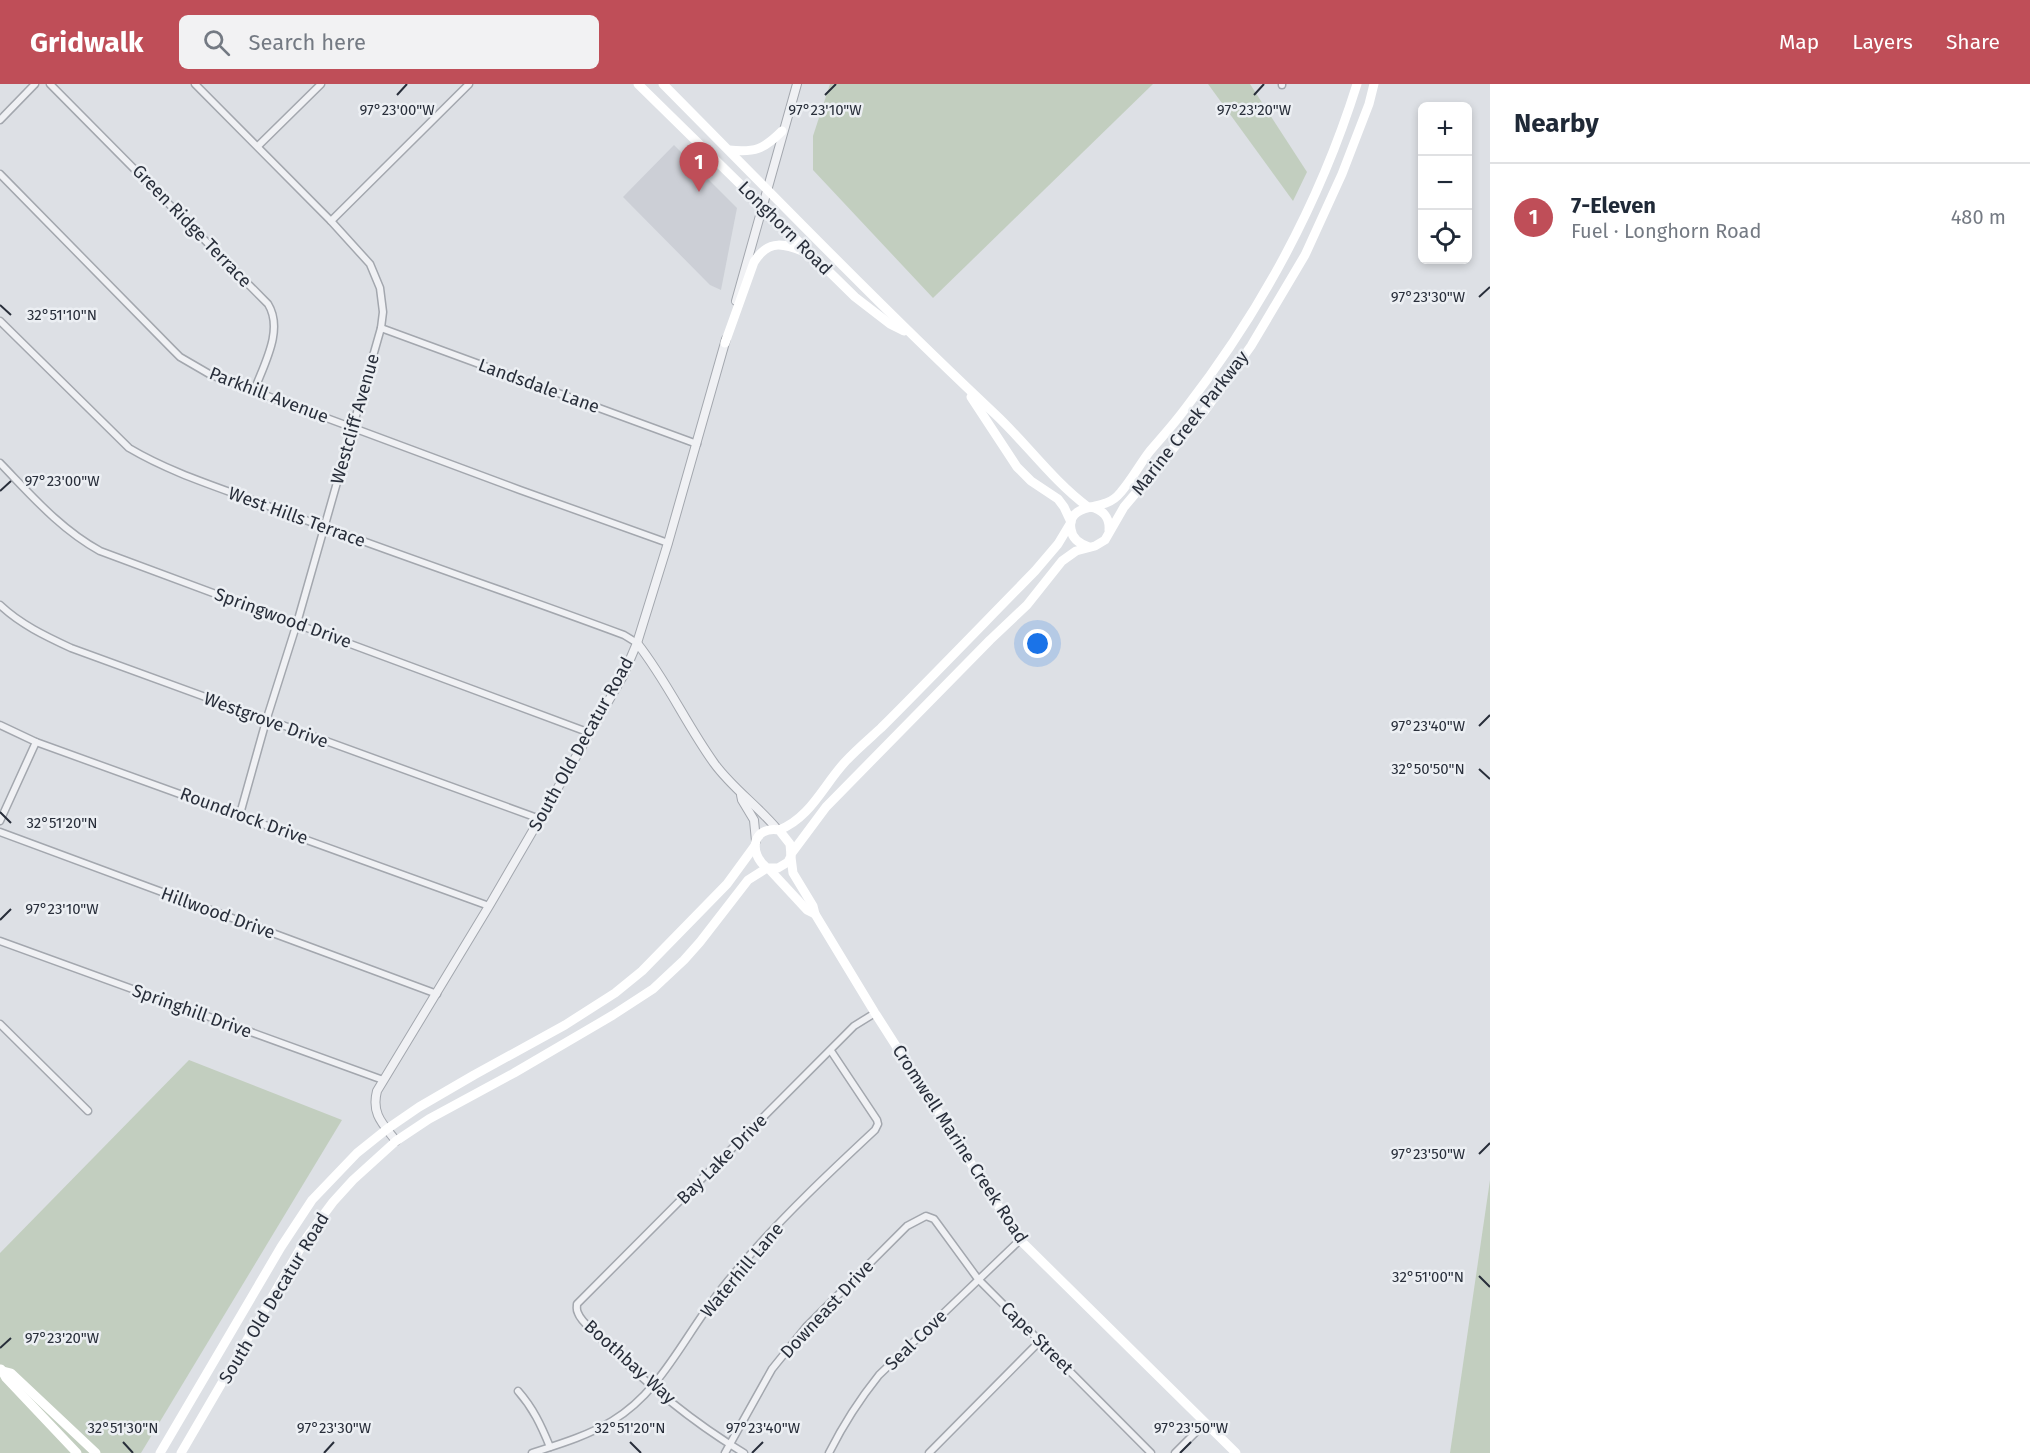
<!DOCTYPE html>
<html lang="en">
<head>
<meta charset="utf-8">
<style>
  :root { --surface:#fff; --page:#f2f2f3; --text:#1f2937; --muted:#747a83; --line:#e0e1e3; --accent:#bf4e58 }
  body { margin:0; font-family:"Fira Sans",sans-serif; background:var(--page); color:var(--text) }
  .controls { position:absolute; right:18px; top:18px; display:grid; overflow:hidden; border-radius:9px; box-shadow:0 3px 9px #0003 }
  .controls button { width:54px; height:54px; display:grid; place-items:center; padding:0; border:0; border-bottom:2px solid var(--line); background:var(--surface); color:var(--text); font:30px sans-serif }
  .you { position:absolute; left:1038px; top:560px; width:21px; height:21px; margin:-15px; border:4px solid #fff; border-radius:50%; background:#1a73e8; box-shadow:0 0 0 9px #1a73e833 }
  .badge { display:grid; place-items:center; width:39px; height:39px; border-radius:50%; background:var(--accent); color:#fff; font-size:20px; font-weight:700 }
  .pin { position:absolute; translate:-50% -50px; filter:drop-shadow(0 2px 3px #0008) }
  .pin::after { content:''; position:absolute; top:32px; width:21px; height:18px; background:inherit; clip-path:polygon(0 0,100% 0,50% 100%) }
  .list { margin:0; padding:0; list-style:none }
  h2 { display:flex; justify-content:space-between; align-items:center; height:78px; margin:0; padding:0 24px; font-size:26px }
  h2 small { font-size:20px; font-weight:400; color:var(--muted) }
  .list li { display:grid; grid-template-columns:39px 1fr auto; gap:18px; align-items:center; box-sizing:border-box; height:108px; padding:0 24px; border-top:2px solid var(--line) }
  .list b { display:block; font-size:22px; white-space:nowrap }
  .list p { margin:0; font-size:20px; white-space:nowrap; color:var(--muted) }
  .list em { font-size:20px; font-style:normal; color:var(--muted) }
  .icon { flex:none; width:33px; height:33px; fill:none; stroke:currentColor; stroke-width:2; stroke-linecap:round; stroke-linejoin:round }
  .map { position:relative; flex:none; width:1490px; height:1369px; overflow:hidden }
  header { display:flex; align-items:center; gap:36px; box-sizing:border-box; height:84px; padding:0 30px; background:var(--accent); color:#fff }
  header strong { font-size:28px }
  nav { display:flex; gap:33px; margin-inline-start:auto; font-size:21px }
  .search { width:420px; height:54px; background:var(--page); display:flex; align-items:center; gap:15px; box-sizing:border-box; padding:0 21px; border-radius:9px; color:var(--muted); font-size:22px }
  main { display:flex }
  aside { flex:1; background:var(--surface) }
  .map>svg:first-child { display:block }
  .built { fill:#cccfd6 }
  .green { fill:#c2cebf }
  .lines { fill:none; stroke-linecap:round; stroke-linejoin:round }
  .minor-casing { stroke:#a3a7ae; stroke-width:9 }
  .tertiary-casing { stroke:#a3a7ae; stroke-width:10 }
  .minor { stroke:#f0f1f4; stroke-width:6 }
  .tertiary { stroke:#f0f1f4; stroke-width:8 }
  .secondary { stroke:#fff; stroke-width:9 }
  .ticks { fill:none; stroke:#282e3a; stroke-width:2 }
  .labels { text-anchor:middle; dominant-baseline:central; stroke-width:5; stroke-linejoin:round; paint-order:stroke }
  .street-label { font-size:18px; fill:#282e3a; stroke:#eceff3 }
  .ticks-label { font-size:15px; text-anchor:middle; fill:#282e3a; stroke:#eceff3; stroke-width:5; stroke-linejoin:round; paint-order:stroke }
</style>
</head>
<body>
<header>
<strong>Gridwalk</strong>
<div class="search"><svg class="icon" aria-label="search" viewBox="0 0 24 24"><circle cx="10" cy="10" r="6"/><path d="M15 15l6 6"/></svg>Search here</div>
<nav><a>Map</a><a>Layers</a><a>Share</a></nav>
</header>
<main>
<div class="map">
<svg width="1490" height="1369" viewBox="0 0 1490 1369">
  <rect width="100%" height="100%" fill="#dde0e5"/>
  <polygon class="built" points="674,61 737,124 721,206 710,201 623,113"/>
  <g class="green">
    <polygon points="830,0 1153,0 933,214 813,86 813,52"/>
    <polygon points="1208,0 1250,0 1307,88 1293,117"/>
    <polygon points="189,976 342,1036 141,1369 0,1369 0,1169"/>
    <polygon points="1490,1096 1490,1369 1450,1369"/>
  </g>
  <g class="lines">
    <defs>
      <g id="minor">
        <path d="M50,0L268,220C284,246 264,280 254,307"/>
        <polyline points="195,0 331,137 370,180 380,204 383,228 381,244 297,539 266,637 240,730"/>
        <polyline points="1282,1 1282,0"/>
        <polyline points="0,36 35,0"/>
        <polyline points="258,62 321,0"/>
        <polyline points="0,90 172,265 180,273 211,291 520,406 668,459"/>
        <polyline points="331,137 469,0"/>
        <path d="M0,237L129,364C173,390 221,404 268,422C386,467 506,507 624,551L637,559"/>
        <polyline points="381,244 697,360"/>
        <path d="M0,379C31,411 60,445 100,467L590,649"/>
        <path d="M0,521C20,540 45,552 71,564L540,735"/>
        <polyline points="0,641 36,658 489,822"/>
        <polyline points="0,737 36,658"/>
        <polyline points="0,748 437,910"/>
        <polyline points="0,857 383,996"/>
        <polyline points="0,940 88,1027"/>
        <path d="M518,1307C533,1324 541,1341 550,1363"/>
        <path d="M532,1369C560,1360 587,1352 612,1337C659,1309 682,1257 714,1215C723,1202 733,1191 743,1179C782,1133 831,1087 875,1046L878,1040L877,1036L831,967"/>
        <polyline points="725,1369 772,1285 806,1243 907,1142 926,1132 934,1135 937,1139 978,1195 1151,1369"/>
        <path d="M744,1369C692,1338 642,1296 599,1253C593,1246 581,1238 578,1229C576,1225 577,1224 577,1220L854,942L875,929"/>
        <path d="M829,1369C843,1341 859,1316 879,1291L1020,1156"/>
        <polyline points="929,1369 1040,1257"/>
        <polyline points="1175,1369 1204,1340"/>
      </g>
      <g id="tertiary">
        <polyline points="736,217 797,0"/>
        <path d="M637,559C667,597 686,640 714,679C732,704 757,721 777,745"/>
        <polyline points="741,711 742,716 754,736 756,757"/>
        <path d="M396,1057C383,1040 371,1030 377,1007L489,822L623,592L637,559L668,459L726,255"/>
      </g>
    </defs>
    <use href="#minor" class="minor-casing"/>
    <use href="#tertiary" class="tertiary-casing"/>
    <use href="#minor" class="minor"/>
    <use href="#tertiary" class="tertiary"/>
    <g class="secondary">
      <polyline points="638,0 855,213 890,240 904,247"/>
      <path d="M663,0C773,111 881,223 995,330C1027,360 1052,396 1088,423"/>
      <path d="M729,66C755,69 764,65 782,47"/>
      <path d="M725,259L754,178C769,154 785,160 807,169"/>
      <polyline points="971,313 1017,383 1031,397 1058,415 1064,423 1071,438"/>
      <path d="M1090,423C1103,425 1110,434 1109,446"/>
      <path d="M1089,463C1080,460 1072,455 1071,445C1067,423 1093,424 1106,419C1112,417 1117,413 1121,408C1132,395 1140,380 1150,367C1162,353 1174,340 1185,325C1261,227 1320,118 1357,0"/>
      <path d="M779,746C810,734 823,702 845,678C856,666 869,655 881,644C933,592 984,539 1035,487L1058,460L1070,440"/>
      <polyline points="791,770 826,723 990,556 1027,521 1062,477 1076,467 1095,462 1105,456 1124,423 1204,328 1251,262 1305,171 1342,90 1369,20 1374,0"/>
      <polyline points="791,773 793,789 813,822 815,830 875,929 1020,1156 1236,1369"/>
      <polyline points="769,785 807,826 815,830"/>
      <polyline points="1,1285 6,1294 77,1369"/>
      <polyline points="3,1287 11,1289 96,1369"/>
      <polyline points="160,1369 281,1163 312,1116 357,1069 387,1045 419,1023 474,991 565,941 615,909 642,887 727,800 754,763"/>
      <path d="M181,1369L307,1153L333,1118L353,1096L396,1057L429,1035L514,989L613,931L653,905L684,876L700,858L748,796L767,784H778L788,778L791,772L790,760L779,746C752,742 748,769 767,784"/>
    </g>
  </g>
  <path class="ticks" d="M397,11L407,0M825,11L836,0M1254,11L1264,0M1479,213L1490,203M0,221L11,231M0,407L11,397M1479,642L1490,631M1479,685L1490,695M0,728L11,739M0,836L11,825M1479,1070L1490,1059M1479,1192L1490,1203M0,1264L11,1254M123,1358L133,1369M630,1358L641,1369M324,1369L334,1358M752,1369L763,1358M1180,1369L1191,1358"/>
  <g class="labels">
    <g class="street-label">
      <text transform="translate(192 142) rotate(46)">Green Ridge Terrace</text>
      <text transform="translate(785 144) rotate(45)">Longhorn Road</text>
      <text transform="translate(539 302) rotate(20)">Landsdale Lane</text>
      <text transform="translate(269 311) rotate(21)">Parkhill Avenue</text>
      <text transform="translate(355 335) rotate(-74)">Westcliff Avenue</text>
      <text transform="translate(1190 339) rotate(-52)">Marine Creek Parkway</text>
      <text transform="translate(297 433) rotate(20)">West Hills Terrace</text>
      <text transform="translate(283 534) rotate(20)">Springwood Drive</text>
      <text transform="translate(266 636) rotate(20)">Westgrove Drive</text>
      <text transform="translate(581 660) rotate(-61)">South Old Decatur Road</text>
      <text transform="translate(244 732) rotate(20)">Roundrock Drive</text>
      <text transform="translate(218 829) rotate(20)">Hillwood Drive</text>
      <text transform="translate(192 927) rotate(20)">Springhill Drive</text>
      <text transform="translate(960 1060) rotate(57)">Cromwell Marine Creek Road</text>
      <text transform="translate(722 1075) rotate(-45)">Bay Lake Drive</text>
      <text transform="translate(742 1186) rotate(-50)">Waterhill Lane</text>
      <text transform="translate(274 1214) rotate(-59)">South Old Decatur Road</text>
      <text transform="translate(827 1225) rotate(-47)">Downeast Drive</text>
      <text transform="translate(1037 1254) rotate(45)">Cape Street</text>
      <text transform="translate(916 1256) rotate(-44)">Seal Cove</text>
      <text transform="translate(630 1278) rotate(42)">Boothbay Way</text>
    </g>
  </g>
  <g class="ticks-label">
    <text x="397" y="31">97°23'00"W</text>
    <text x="825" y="31">97°23'10"W</text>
    <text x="1254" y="31">97°23'20"W</text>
    <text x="1428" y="218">97°23'30"W</text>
    <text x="62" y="236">32°51'10"N</text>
    <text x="62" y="402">97°23'00"W</text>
    <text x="1428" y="647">97°23'40"W</text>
    <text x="1428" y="690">32°50'50"N</text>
    <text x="62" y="744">32°51'20"N</text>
    <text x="62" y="830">97°23'10"W</text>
    <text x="1428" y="1075">97°23'50"W</text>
    <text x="1428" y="1198">32°51'00"N</text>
    <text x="62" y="1259">97°23'20"W</text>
    <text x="334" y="1349">97°23'30"W</text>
    <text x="763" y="1349">97°23'40"W</text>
    <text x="1191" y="1349">97°23'50"W</text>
    <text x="123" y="1349">32°51'30"N</text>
    <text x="630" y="1349">32°51'20"N</text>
  </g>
</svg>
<div class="controls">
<button>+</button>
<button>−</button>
<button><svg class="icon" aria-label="locate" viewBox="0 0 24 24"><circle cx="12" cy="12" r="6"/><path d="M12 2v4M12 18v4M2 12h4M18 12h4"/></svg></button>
</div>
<div class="you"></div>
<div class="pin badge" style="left:699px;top:108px">1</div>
</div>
<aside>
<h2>Nearby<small></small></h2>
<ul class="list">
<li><span class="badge">1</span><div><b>7-Eleven</b><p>Fuel · Longhorn Road</p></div><em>480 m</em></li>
</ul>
</aside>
</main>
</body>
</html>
